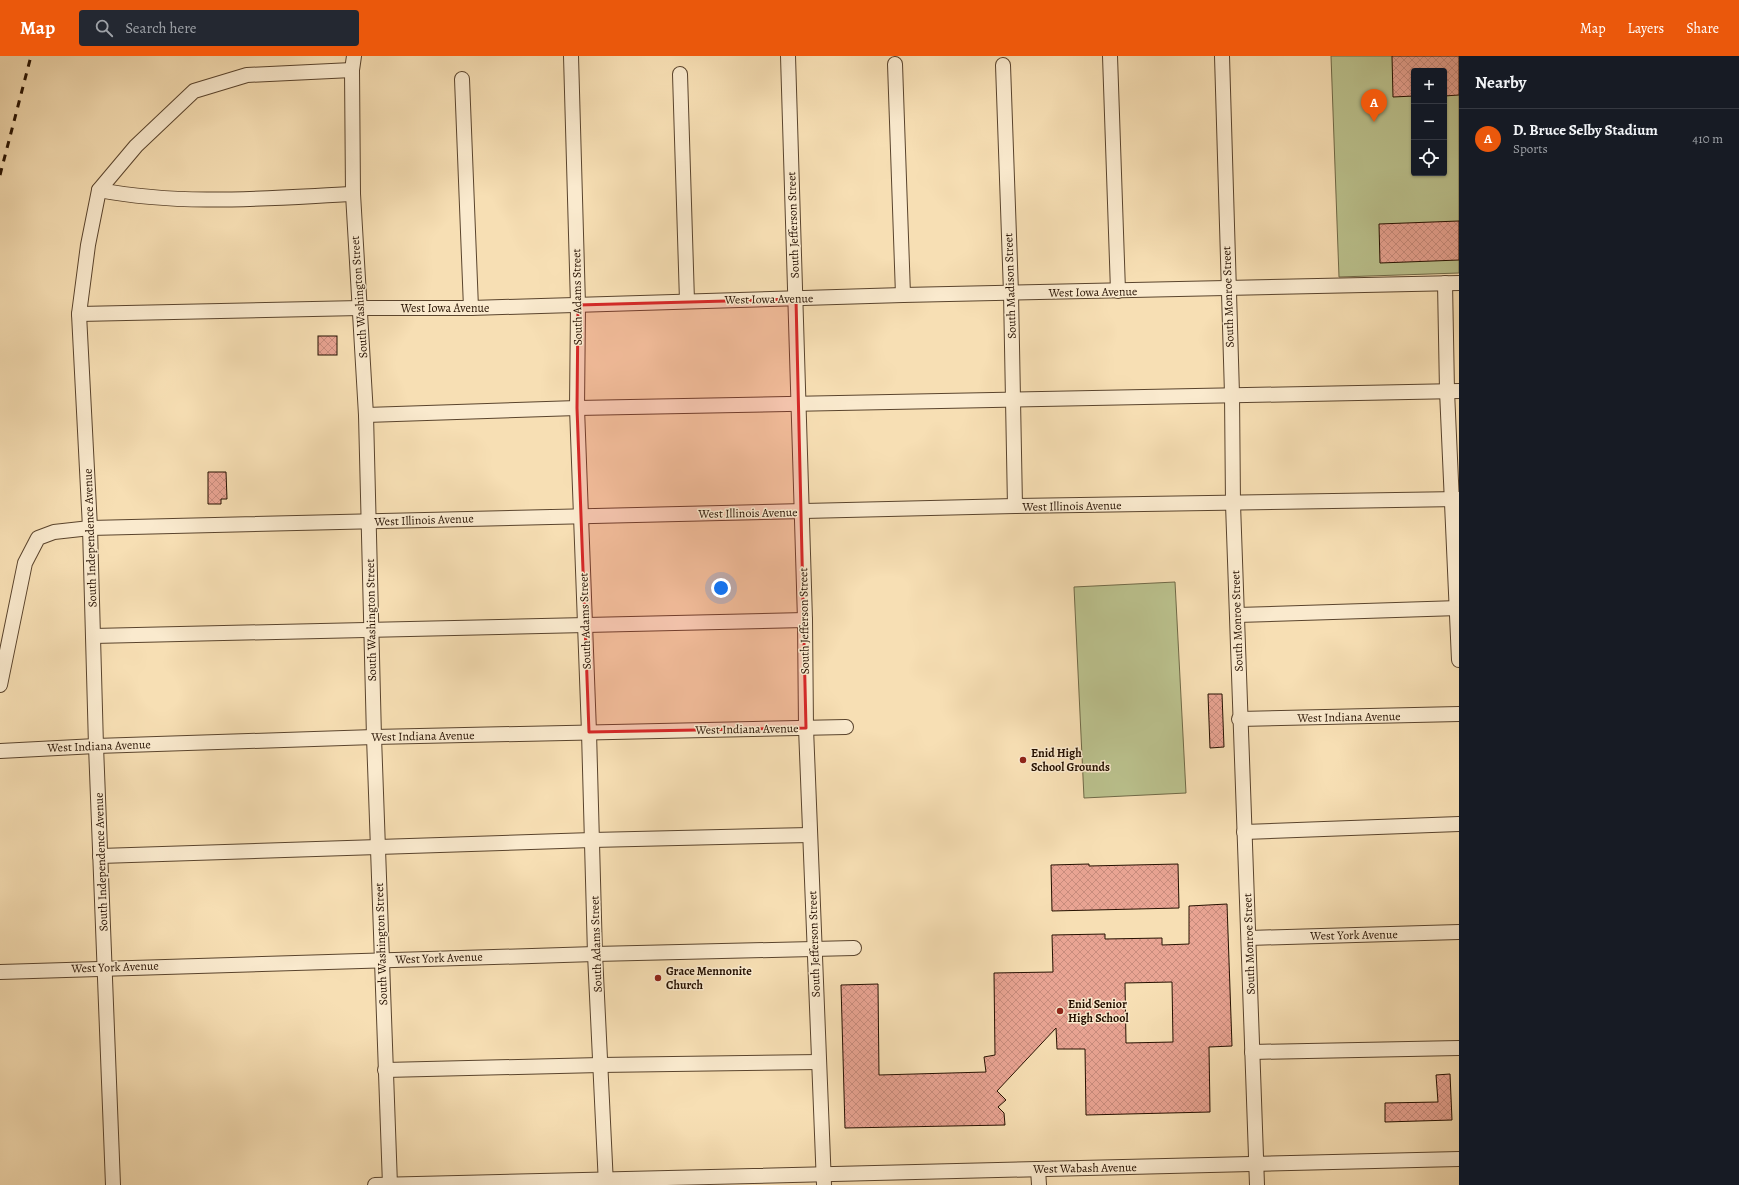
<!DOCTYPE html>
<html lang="en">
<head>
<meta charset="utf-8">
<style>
  :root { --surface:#171b24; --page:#242831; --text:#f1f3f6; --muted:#9ea1a6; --line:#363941; --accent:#ea580c }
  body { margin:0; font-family:Alegreya,serif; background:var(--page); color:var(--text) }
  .controls { position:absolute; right:12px; top:12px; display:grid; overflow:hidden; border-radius:4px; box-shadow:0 1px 3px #0004 }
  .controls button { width:36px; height:36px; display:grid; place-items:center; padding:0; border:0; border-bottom:1px solid var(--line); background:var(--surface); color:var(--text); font:20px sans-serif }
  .you { position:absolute; left:721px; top:532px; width:14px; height:14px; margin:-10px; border:3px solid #fff; border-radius:50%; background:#1a73e8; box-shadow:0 0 0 6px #1a73e833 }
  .badge { display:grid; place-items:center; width:26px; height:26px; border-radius:50%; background:var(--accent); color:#fff; font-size:13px; font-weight:700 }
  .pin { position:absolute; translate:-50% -33px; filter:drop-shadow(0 1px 2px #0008) }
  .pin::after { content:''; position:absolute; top:21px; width:14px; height:12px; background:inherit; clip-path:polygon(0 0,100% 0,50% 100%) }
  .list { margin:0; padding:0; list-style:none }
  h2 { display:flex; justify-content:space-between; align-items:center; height:52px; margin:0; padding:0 16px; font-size:17px }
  h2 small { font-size:13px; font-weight:400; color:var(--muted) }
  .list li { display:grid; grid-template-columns:26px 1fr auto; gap:12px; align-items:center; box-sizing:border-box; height:60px; padding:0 16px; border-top:1px solid var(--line) }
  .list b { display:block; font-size:15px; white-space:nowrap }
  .list p { margin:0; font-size:13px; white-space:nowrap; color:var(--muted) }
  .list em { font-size:13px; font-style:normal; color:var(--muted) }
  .icon { flex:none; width:22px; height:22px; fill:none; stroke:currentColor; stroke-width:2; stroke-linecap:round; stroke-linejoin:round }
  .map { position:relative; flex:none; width:1459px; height:1129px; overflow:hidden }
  header { display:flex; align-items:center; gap:24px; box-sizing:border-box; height:56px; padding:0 20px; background:var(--accent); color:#fff }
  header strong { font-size:19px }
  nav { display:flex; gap:22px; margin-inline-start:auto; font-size:14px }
  .search { width:280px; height:36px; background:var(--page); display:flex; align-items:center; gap:10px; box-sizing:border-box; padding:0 14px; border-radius:4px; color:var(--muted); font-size:15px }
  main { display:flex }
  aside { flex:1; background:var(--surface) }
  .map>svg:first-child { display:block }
  .green { fill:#bbc28e; stroke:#706947; fill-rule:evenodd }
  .building { fill:url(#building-cross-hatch); stroke:#251000; fill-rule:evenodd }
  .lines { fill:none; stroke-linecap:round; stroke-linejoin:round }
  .minor-casing { stroke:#5a442d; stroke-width:16 }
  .minor { stroke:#faeace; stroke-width:14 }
  .rail { stroke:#251000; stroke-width:3; stroke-dasharray:7 7; stroke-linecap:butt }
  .marked { fill:#d62828; fill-opacity:0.2; stroke:#d62828; stroke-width:3; stroke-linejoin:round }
  .poi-dot { fill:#8f2418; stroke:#faeace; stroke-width:1.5 }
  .labels { text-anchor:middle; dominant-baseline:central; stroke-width:3; stroke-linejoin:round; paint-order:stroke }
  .street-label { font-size:12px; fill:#251000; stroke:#faeace }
  .poi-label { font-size:12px; font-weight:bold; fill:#251000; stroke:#faeace; text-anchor:start }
</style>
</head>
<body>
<header>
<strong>Map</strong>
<div class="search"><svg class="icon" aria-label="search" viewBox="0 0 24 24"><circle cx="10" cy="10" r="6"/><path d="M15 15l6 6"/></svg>Search here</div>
<nav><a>Map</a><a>Layers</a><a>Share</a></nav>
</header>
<main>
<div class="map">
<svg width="1459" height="1129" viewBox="0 0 1459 1129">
  <defs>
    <pattern id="building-cross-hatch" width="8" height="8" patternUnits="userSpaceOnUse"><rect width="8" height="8" fill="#e9a493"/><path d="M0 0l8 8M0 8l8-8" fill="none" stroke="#c88c7d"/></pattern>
  </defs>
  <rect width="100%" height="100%" fill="#f7dfb4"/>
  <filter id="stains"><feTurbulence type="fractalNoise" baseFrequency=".005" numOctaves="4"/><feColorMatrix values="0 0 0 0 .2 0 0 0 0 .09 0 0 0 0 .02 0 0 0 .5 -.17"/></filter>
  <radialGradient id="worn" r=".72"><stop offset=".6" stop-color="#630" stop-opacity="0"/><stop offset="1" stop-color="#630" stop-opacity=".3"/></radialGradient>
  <g class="green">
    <path d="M1331,0H1459V217L1339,221ZM1414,15H1444V117H1414Z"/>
    <polygon points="1175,526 1186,737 1084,742 1074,531"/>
  </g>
  <g class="building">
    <polygon points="1392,0 1459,0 1459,39 1444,40 1444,15 1414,15 1414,40 1393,41"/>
    <polygon points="1459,165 1459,204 1380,207 1379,168"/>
    <rect x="318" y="280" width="19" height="19"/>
    <polygon points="208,416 226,416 227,443 221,443 221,448 208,448"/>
    <polygon points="1208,638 1222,638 1224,691 1210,692"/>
    <polygon points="1089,808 1089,810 1178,808 1179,852 1052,855 1051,809"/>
    <path d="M1227,848L1232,990L1209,991L1210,1056L1086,1059L1085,993H1057L1056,972L997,1035L1006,1044L998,1051L1004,1057L1005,1069L845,1072L841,929L878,928L879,1019L986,1016L984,1001L995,999L994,917L1053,916L1052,879L1105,878V883L1162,882V889L1189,888V850ZM1172,926L1173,986L1126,987L1125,927Z"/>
    <polygon points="1450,1018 1452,1064 1385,1066 1385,1047 1438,1046 1436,1019"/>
  </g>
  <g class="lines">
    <defs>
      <g id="minor">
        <polyline points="354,0 352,14 353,138 366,359 374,681 390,1129"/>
        <polyline points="571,0 578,249 577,352 589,676 595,898 606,1129"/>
        <polyline points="788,0 805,564 806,672 824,1129"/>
        <polyline points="1110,0 1118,235"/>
        <polyline points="1222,0 1232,338 1233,448 1257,1129"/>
        <polyline points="895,8 903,239"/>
        <polyline points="1003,9 1011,237 1015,450"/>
        <polyline points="680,18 687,245"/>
        <polyline points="462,23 471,252"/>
        <path d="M99,134C183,150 267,142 353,138"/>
        <polyline points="1445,227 1447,335 1459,604"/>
        <polyline points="79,258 360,252 471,252 903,239 1459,227"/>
        <polyline points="366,359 577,352 1459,335"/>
        <polyline points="1237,559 1459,552"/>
        <polyline points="93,580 805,564"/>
        <polyline points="0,629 25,507 38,482 54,476 90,472 1015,450 1459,443"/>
        <polyline points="1239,663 1459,658"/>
        <polyline points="0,695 96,690 374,681 846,671"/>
        <polyline points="1244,776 1459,768"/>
        <polyline points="100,800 592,784 810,779"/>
        <polyline points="1249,882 1459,876"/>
        <polyline points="0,916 595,898 854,892"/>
        <polyline points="1252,996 1459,992"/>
        <polyline points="385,1014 600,1009 819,1006"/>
        <polyline points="1038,1113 1039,1129"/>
        <polyline points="113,1129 96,690 90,472 79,258 88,189 99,134 136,90 194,35 247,19 352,14"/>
        <polyline points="375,1129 1459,1103"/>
      </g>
    </defs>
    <use href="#minor" class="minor-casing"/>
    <use href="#minor" class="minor"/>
    <polyline class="rail" points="0,119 31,0"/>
  </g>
  <path class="marked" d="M796,243L806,672L589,676L577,352L578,249Z"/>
  <g class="poi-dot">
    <circle cx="1023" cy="704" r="4"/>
    <circle cx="658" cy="922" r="4"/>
    <circle cx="1060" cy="955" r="4"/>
  </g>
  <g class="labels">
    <g class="street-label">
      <text transform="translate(793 169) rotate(-92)">South Jefferson Street</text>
      <text transform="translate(1010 230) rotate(-92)">South Madison Street</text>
      <text transform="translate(1093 236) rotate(-1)">West Iowa Avenue</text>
      <text transform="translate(359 241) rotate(-94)">South Washington Street</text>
      <text transform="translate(577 241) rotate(-91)">South Adams Street</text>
      <text transform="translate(1228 241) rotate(-92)">South Monroe Street</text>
      <text transform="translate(769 243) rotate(-1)">West Iowa Avenue</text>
      <text x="445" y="252">West Iowa Avenue</text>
      <text transform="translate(1072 450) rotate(-1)">West Illinois Avenue</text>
      <text transform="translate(748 457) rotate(-1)">West Illinois Avenue</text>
      <text transform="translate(424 464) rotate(-2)">West Illinois Avenue</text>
      <text transform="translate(90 482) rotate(-92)">South Independence Avenue</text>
      <text transform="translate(371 564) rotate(-91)">South Washington Street</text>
      <text transform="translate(585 565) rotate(-92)">South Adams Street</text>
      <text transform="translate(804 565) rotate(-91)">South Jefferson Street</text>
      <text transform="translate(1237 565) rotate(-92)">South Monroe Street</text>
      <text transform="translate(1349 661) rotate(-1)">West Indiana Avenue</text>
      <text transform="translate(747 673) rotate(-1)">West Indiana Avenue</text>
      <text transform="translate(423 680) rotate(-1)">West Indiana Avenue</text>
      <text transform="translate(99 690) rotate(-2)">West Indiana Avenue</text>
      <text transform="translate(101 806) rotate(-92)">South Independence Avenue</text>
      <text transform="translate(1354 879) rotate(-1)">West York Avenue</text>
      <text transform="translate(381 888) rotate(-92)">South Washington Street</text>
      <text transform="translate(596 888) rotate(-92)">South Adams Street</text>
      <text transform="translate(814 888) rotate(-92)">South Jefferson Street</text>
      <text transform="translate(1249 888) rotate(-92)">South Monroe Street</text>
      <text transform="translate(439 902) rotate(-2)">West York Avenue</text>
      <text transform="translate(115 911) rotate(-2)">West York Avenue</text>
      <text transform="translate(1085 1112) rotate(-1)">West Wabash Avenue</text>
    </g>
    <g class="poi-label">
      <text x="1031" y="697">Enid High<tspan x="1031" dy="14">School Grounds</tspan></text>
      <text x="666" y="915">Grace Mennonite<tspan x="666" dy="14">Church</tspan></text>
      <text x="1068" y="948">Enid Senior<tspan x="1068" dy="14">High School</tspan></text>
    </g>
  </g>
  <rect width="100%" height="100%" filter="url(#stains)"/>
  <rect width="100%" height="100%" fill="url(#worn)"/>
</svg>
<div class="controls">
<button>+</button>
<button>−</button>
<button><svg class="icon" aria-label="locate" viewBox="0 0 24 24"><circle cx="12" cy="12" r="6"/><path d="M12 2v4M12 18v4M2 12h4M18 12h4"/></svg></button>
</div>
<div class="you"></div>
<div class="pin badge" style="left:1374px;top:66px">A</div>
</div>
<aside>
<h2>Nearby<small></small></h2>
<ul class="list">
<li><span class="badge">A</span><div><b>D. Bruce Selby Stadium</b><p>Sports</p></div><em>410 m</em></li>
</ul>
</aside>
</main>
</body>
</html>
